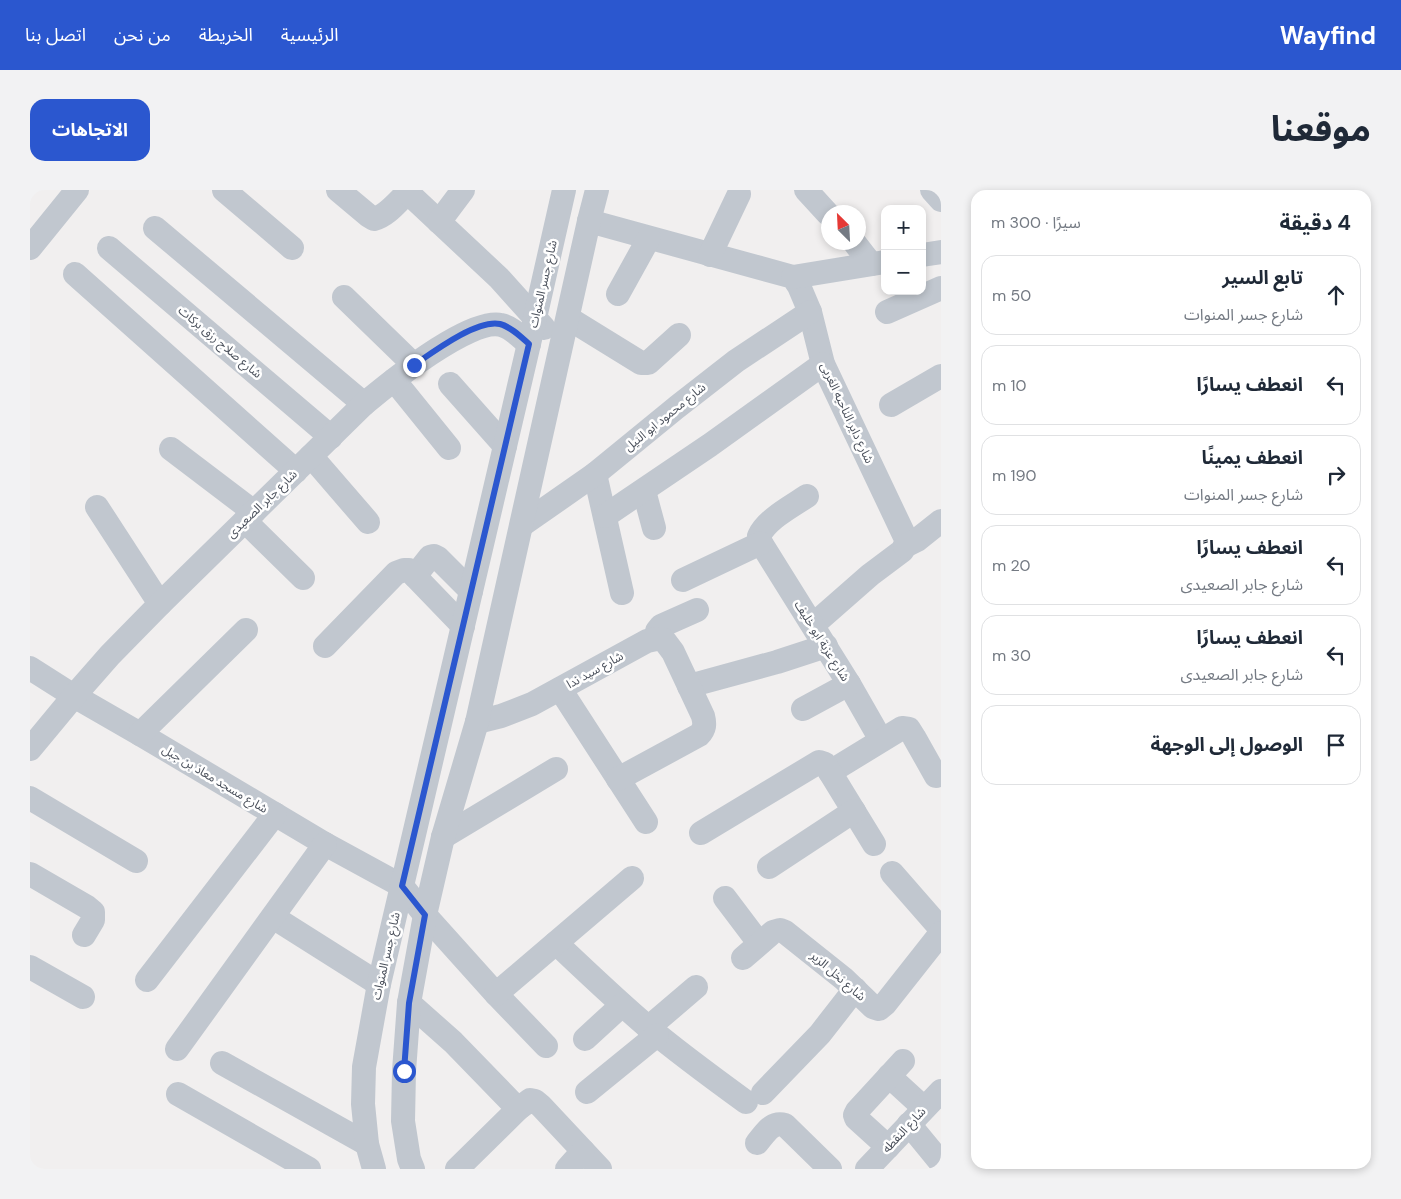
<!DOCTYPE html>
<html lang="ar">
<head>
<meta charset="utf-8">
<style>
  :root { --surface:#fff; --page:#f2f2f3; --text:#1f2937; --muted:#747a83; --line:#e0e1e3; --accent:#2b57cf }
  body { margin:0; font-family:"DM Sans","Noto Sans Arabic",sans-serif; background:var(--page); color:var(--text); direction:rtl }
  .controls { position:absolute; right:15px; top:15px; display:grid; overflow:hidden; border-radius:10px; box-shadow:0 2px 8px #0003 }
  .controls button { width:45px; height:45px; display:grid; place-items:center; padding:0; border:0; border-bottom:1px solid var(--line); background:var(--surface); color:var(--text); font:25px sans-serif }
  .compass { position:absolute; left:791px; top:15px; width:45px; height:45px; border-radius:50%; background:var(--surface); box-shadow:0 2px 8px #0003; rotate:336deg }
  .stop { position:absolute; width:15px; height:15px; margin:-11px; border:4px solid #2b57cf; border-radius:50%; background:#fff }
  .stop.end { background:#2b57cf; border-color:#fff; box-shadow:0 1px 5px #0008 }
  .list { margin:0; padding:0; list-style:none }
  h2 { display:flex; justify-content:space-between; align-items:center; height:65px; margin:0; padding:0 20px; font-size:21px }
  h2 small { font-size:16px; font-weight:400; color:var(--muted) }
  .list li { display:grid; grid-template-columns:32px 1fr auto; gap:15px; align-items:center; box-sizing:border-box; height:80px; margin:0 10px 10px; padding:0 10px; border:1px solid var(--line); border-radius:15px }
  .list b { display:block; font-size:19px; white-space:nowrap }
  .list p { margin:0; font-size:16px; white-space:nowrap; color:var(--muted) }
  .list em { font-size:16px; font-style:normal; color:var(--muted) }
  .icon { flex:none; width:28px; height:28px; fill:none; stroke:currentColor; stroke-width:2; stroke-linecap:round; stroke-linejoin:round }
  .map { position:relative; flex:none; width:911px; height:979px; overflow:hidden; direction:ltr; border-radius:15px }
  header { display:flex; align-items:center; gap:30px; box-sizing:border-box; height:70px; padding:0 25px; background:var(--accent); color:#fff }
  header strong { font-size:24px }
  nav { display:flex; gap:28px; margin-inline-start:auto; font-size:18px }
  .intro { display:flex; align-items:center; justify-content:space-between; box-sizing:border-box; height:120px; padding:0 30px }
  h1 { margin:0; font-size:35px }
  .button { padding:12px 22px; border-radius:15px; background:var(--accent); color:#fff; font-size:18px; font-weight:700 }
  main { display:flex; gap:30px; padding:0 30px }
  aside { flex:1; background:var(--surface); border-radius:15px; box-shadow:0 2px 8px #0003 }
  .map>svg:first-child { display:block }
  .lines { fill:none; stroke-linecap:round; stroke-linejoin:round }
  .minor { stroke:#c1c7cf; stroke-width:24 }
  .route { stroke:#2b57cf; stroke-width:6 }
  .labels { text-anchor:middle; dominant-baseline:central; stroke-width:5; stroke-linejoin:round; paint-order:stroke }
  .street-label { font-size:12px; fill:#494f5a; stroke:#fff }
</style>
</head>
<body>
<header>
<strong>Wayfind</strong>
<nav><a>الرئيسية</a><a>الخريطة</a><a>من نحن</a><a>اتصل بنا</a></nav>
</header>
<div class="intro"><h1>موقعنا</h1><a class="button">الاتجاهات</a></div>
<main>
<aside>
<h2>4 دقيقة<small>سيرًا · 300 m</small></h2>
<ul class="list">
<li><svg class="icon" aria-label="ahead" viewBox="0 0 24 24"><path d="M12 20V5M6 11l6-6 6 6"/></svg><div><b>تابع السير</b><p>شارع جسر المنوات</p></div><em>50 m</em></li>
<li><svg class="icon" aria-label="left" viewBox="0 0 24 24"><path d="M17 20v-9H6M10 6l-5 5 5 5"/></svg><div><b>انعطف يسارًا</b></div><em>10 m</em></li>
<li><svg class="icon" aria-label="right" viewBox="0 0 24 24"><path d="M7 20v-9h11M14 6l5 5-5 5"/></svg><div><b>انعطف يمينًا</b><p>شارع جسر المنوات</p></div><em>190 m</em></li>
<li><svg class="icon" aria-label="left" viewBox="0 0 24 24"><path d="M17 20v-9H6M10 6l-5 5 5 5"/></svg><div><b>انعطف يسارًا</b><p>شارع جابر الصعيدى</p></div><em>20 m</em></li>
<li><svg class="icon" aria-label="left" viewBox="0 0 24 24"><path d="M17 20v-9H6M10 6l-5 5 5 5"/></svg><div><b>انعطف يسارًا</b><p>شارع جابر الصعيدى</p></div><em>30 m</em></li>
<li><svg class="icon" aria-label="arrive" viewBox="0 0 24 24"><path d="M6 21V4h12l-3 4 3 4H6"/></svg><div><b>الوصول إلى الوجهة</b></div></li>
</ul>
</aside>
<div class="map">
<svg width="911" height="979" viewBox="0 0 911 979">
  <rect width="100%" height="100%" fill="#f1efef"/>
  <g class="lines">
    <g class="minor">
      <polyline points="194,0 262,58"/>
      <path d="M308,0L339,26L344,29C357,26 368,11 377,3"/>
      <polyline points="375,0 469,88 514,138"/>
      <polyline points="776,0 798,24"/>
      <polyline points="902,0 911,10"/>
      <polyline points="559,31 763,87 769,96 780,122 793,174 876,349 875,356 872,361 840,385 783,435"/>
      <polyline points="409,32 433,0"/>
      <polyline points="125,38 334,214"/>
      <polyline points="824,52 841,74"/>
      <polyline points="0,58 47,0"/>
      <polyline points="79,58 301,247"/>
      <polyline points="680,65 709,4"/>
      <polyline points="892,65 911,62"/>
      <polyline points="45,84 266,281"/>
      <polyline points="763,87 855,72"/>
      <polyline points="588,104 619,48"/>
      <polyline points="314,107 384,175"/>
      <polyline points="857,122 911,98"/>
      <polyline points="538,128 611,173 618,173 649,145"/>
      <polyline points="364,190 419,258"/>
      <polyline points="420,194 475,256"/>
      <polyline points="861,215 911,186"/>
      <polyline points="141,259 224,322"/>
      <polyline points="281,266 338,332"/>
      <polyline points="565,284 592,403"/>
      <polyline points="614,301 624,338"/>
      <path d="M777,306C761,317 737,329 729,346L731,353L819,494L851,550"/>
      <polyline points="67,317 130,414"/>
      <polyline points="575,326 680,255 793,174"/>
      <polyline points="215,331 273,388"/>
      <polyline points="492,335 565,284 647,217 706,171 780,122"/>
      <polyline points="875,356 887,350 911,331"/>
      <polyline points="385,386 400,367 404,366 408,368 441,401"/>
      <polyline points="653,390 731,353"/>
      <polyline points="626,449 627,441 631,436 667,420"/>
      <polyline points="295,456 366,383 374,380 379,380 433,436"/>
      <polyline points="0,478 44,506 110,544 295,654 372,696 395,725 466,804 516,856"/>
      <polyline points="659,496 747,472 796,456"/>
      <polyline points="530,499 616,632"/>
      <polyline points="773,519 819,494"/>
      <path d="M447,532L471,526L502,514L617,451L626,449L634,450L643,462L673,526C675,534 675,539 669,545L588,589"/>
      <polyline points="110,544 216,440"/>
      <path d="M0,559L44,506L80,465L130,414L334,214C358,194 440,127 471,135C481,137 490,147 499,154"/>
      <polyline points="800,582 872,538 879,539 884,547 906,586"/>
      <polyline points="0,608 106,671"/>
      <polyline points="671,643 789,572 795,574 844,654"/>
      <polyline points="413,647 526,579"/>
      <polyline points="739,677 824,621"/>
      <polyline points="862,683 911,739"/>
      <polyline points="0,684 57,717 63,722 63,730 54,745"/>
      <polyline points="695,708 729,753"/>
      <polyline points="243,727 349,794"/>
      <path d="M526,753C557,782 587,811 619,838C650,864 683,888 716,912"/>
      <polyline points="713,768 743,742 750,740 755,742 814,789 843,817 849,819 855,814 911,743"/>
      <polyline points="0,777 53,807"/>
      <polyline points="117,790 245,624"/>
      <polyline points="466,804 602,688"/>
      <polyline points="379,813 423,852 488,919"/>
      <polyline points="618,838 666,797"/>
      <polyline points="555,849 592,815"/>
      <polyline points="147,859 295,654"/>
      <polyline points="192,873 337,954"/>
      <polyline points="859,886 894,918"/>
      <polyline points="557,902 627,845"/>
      <polyline points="733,903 790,844 825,799"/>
      <polyline points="148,904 279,979"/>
      <polyline points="879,934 911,973"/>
      <path d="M727,953C735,944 741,931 755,935L800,979"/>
      <polyline points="858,957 826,928 825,925 827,921 873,871"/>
      <polyline points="344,979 337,954 333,914 334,877 349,794 505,128 534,0"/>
      <polyline points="383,979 379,969 373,931 374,881 379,813 395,725 413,647 447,532 559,31 567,0"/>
      <polyline points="427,979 488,919 500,910 505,911 511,916 570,979"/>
      <polyline points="537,979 553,961"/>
      <polyline points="837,979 911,901"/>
    </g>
  </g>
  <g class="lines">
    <path class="route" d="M374,881L379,813L395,725L372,696L499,154C491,147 481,137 470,134C447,129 403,162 384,175"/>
  </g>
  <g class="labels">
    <g class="street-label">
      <text transform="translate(513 94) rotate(-77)">شارع جسر المنوات</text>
      <text transform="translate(190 152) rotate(40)">شارع صلاح رزق بركات</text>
      <text transform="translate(817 223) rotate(65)">شارع داير الناحيه الغربى</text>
      <text transform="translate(635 227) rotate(-39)">شارع محمود ابو النيل</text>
      <text transform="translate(232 314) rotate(-44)">شارع جابر الصعيدى</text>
      <text transform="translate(792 451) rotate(58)">شارع عزبة ابو خليف</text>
      <text transform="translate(565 480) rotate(-29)">شارع سيد ندا</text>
      <text transform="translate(185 589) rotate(31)">شارع مسجد معاذ بن جبل</text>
      <text transform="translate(356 766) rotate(-77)">شارع جسر المنوات</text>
      <text transform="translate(808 786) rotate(41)">شارع نخل الزير</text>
      <text transform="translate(874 940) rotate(-47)">شارع النقطه</text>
    </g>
  </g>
</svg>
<div class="controls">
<button>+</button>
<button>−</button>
</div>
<svg class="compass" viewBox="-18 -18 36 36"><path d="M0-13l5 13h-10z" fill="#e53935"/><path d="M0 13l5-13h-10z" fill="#747a83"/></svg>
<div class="stop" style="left:374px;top:881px"></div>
<div class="stop end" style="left:384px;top:175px"></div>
</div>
</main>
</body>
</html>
